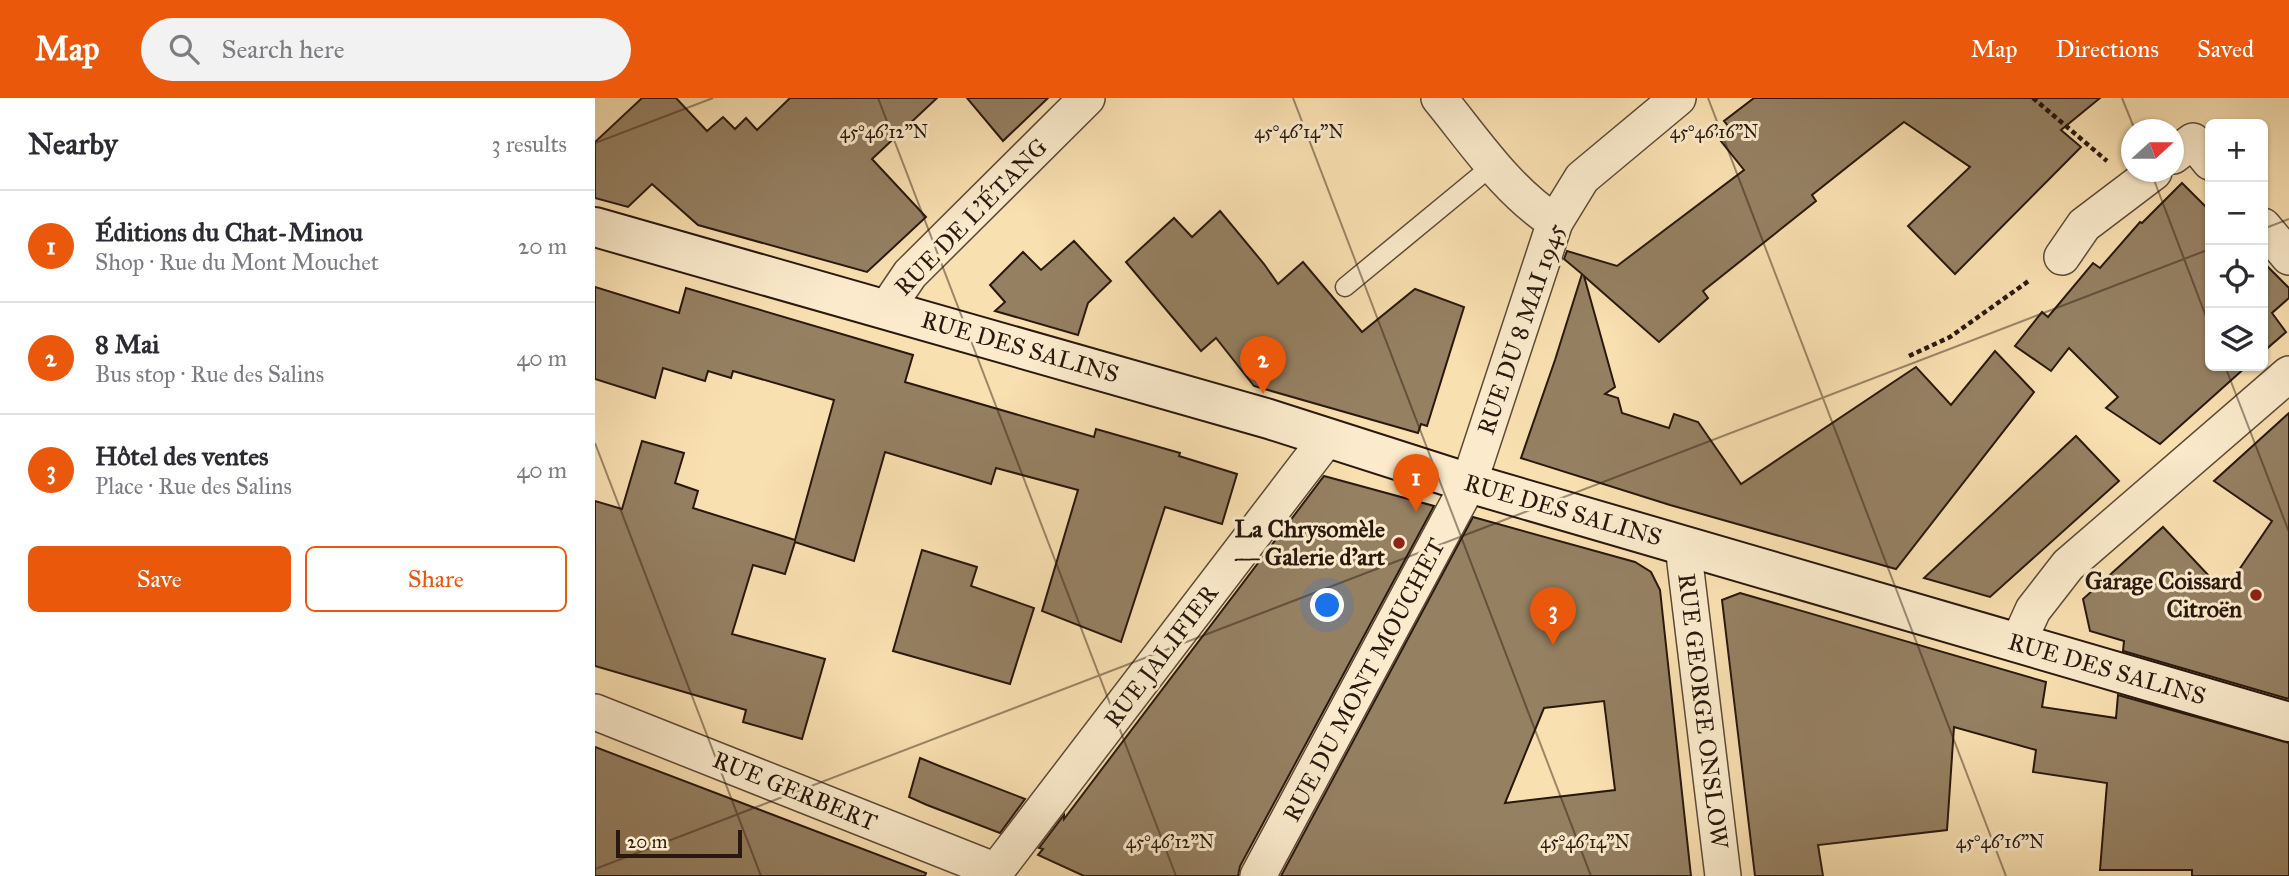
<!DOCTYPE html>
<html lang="en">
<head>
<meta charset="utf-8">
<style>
  :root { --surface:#fff; --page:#f2f2f3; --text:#2b2b33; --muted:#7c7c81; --line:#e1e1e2; --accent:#ea580c }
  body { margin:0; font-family:"IM FELL Great Primer",serif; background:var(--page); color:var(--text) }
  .controls { position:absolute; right:21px; top:21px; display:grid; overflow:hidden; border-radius:10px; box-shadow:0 2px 5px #0004 }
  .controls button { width:63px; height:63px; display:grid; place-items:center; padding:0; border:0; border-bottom:2px solid var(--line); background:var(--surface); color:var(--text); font:35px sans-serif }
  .compass { position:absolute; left:1526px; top:21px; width:63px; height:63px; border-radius:50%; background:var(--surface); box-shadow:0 2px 5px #0004; rotate:69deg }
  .scale { position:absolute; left:21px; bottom:18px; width:126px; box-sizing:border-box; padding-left:7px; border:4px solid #29180d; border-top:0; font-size:19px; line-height:24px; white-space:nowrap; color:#29180d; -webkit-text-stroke:5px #fbebcc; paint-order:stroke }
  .you { position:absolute; left:733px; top:508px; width:24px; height:24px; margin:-18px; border:5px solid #fff; border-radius:50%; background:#1a73e8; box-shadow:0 0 0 10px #1a73e833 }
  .badge { display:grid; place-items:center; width:46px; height:46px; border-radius:50%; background:var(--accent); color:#fff; font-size:23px; font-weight:700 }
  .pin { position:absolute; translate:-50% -58px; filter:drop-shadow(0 2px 4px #0008) }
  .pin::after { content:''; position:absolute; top:37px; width:24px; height:21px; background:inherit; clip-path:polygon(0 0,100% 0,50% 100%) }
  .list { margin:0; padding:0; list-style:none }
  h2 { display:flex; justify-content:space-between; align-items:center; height:91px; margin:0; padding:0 28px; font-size:30px }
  h2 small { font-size:23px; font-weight:400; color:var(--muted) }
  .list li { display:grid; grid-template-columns:46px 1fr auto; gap:21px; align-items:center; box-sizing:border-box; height:112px; padding:0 28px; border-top:2px solid var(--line) }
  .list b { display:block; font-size:26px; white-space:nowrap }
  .list p { margin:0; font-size:23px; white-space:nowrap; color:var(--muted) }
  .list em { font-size:23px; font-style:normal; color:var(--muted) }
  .actions { display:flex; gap:14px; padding:21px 28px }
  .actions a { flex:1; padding:16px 0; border:2px solid var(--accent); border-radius:10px; text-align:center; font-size:24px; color:var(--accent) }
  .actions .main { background:var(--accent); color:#fff }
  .icon { flex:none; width:38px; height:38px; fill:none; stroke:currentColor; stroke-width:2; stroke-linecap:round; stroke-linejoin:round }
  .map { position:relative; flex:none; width:1694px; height:778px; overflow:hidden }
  header { display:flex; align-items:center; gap:42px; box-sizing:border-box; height:98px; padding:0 35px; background:var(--accent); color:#fff }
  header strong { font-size:33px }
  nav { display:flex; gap:38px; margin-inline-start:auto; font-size:24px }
  .search { width:490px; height:63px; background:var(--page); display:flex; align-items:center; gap:18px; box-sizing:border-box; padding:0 24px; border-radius:38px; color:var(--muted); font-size:26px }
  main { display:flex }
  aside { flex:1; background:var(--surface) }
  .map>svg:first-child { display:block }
  .building { fill:#958062; stroke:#29180d; stroke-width:2; fill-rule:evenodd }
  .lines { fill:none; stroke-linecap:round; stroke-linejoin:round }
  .lane-casing { stroke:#5d4a36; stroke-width:21 }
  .street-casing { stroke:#5d4a36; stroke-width:38 }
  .secondary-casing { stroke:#29180d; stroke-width:42 }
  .path { stroke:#29180d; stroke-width:4.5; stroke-dasharray:5 3.5; stroke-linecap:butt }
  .lane { stroke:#fbebcc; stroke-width:18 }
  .street { stroke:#fbebcc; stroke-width:35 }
  .secondary { stroke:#fbebcc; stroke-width:38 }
  .ticks { fill:none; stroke:#29180d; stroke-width:2; stroke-opacity:0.45 }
  .poi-dot { fill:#8f2418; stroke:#fbebcc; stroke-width:2.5 }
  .labels { text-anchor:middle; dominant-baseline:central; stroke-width:6; stroke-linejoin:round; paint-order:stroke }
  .street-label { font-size:24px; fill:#29180d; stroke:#fbebcc }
  .poi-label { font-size:24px; font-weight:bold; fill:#29180d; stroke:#fbebcc; text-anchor:end }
  .ticks-label { font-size:18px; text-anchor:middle; fill:#29180d; stroke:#fbebcc; stroke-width:6; stroke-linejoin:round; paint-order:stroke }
</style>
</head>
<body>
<header>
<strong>Map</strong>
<div class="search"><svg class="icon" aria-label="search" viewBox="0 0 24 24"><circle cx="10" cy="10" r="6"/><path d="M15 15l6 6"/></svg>Search here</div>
<nav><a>Map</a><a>Directions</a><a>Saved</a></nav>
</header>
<main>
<aside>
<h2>Nearby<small>3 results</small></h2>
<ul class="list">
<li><span class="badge">1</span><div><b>Éditions du Chat-Minou</b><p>Shop · Rue du Mont Mouchet</p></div><em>20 m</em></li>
<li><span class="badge">2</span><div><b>8 Mai</b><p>Bus stop · Rue des Salins</p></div><em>40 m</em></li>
<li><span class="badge">3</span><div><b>Hôtel des ventes</b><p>Place · Rue des Salins</p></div><em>40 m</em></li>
</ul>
<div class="actions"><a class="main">Save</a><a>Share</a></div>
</aside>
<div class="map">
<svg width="1694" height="778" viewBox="0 0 1694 778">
  <rect width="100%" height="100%" fill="#f9e0b1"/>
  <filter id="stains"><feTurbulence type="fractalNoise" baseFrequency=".00286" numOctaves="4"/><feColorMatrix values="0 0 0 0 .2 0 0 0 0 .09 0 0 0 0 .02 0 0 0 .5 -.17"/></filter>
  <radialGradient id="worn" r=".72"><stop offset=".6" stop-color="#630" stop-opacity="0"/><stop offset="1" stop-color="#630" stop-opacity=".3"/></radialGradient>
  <g class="building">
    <polygon points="47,0 81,0 112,33 128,19 140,31 151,20 162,32 195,0 342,0 277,61 331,119 272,174 103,127 57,86 33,109 0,100 0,44"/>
    <polygon points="372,0 453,0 408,43"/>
    <polygon points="1159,0 1505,0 1466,32 1486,49 1360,176 1313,128 1375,69 1309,24 1217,97 1221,103 1108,193 1113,200 1064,244 989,178 1020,289 1010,296 1023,300 1027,315 1074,330 1079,316 1103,324 1146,386 1321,269 1356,307 1400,253 1439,294 1301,471 1075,407 926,360 960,262 987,176 969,161 972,153 1022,168 1149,72 1121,37 1133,28 1129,23"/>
    <polygon points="1587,85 1615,113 1615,268 1652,268 1565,346 1511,310 1523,299 1474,250 1456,273 1420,248 1447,214 1453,219 1498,165 1505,170 1545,124 1547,125"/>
    <polygon points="625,113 669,166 683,186 708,164 767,234 820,191 869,209 832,328 826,326 823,335 659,288 621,240 606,253 531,164 579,120 597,139"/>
    <polygon points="479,143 516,183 493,205 483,237 400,213 410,204 395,187 428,154 446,172"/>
    <polygon points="1668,164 1694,190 1694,200 1677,215 1691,234 1668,254"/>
    <polygon points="0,189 84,215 91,190 318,257 310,284 499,339 501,331 585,355 584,358 642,376 627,426 570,409 526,544 447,513 483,392 401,370 396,386 290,354 259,463 200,444 190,476 158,467 137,536 230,561 207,641 148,624 151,612 0,568 0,403 27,411 47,343 89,355 80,385 103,393 98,410 200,442 239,302 138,273 136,280 113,273 110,283 68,270 60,300 0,281"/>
    <polygon points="1694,315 1694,601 1528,553 1529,543 1495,533 1488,501 1568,429 1629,494 1677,423 1619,383"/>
    <polygon points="1481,338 1524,383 1395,499 1329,480"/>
    <polygon points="729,378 839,408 645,768 643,778 489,778 443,757 448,751 444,750 469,717 469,721"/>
    <path d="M878,419L1040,464L1056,474L1065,492L1096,778H686ZM1009,603L1020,692L910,705L949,610Z"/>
    <polygon points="327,452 382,469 376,488 439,510 415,586 298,553"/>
    <polygon points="1145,495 1451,584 1447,609 1521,620 1523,597 1694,645 1694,778 1597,778 1597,772 1505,772 1512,685 1438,674 1441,652 1359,629 1352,732 1223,747 1228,778 1160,778 1127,502"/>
    <polygon points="0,649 331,775 330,778 0,778"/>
    <polygon points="325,660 347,669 430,701 405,735 332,707 314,699"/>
  </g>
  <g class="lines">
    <defs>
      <polyline id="lane" points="750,189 898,67"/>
      <g id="street">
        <path d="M844,0C880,44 912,93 960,124"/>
        <polyline points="1578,58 1598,43 1615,64"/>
        <polyline points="1668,128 1694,159"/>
        <polyline points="1467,159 1489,127 1559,74"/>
        <polyline points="292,210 315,176 492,0"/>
        <polyline points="1088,448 1128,778"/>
        <polyline points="1423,545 1438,512 1473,467 1694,276"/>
        <polyline points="0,614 401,773"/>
        <polyline points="402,778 401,773 733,339"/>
        <polyline points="663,778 874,385 960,124 987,80 1083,0"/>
      </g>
      <polyline id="secondary" points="0,129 674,321 874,385 1694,624"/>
    </defs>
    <use href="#lane" class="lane-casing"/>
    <use href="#street" class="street-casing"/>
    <use href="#secondary" class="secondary-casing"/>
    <g class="path">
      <polyline points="1438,0 1512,63"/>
      <polyline points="1314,258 1355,239 1435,182"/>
    </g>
    <use href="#lane" class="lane"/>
    <use href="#street" class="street"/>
    <use href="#secondary" class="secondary"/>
  </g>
  <path class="ticks" d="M283,0L581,778M698,0L996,778M1113,0L1411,778M1527,0L1540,32M0,45L118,0M1556,74L1615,229M1668,131L1694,121M1630,268L1694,434M0,345L166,778M0,771L1615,151"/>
  <g class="poi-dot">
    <circle cx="804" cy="445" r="7"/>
    <circle cx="1661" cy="497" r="7"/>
  </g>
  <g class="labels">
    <g class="street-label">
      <text transform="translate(376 119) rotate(-46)">RUE DE L'ÉTANG</text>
      <text transform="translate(926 231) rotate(-71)">RUE DU 8 MAI 1945</text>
      <text transform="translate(425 249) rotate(16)">RUE DES SALINS</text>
      <text transform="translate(968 412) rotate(16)">RUE DES SALINS</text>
      <text transform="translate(566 558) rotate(-53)">RUE JALIFIER</text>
      <text transform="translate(1512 571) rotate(16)">RUE DES SALINS</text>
      <text transform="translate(769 582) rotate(-62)">RUE DU MONT MOUCHET</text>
      <text transform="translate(1108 613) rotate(83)">RUE GEORGE ONSLOW</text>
      <text transform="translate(200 693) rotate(22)">RUE GERBERT</text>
    </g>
    <g class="poi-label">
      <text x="790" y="431">La Chrysomèle<tspan x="790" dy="28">— Galerie d'art</tspan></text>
      <text x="1647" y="483">Garage Coissard<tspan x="1647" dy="28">Citroën</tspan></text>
    </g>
  </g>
  <g class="ticks-label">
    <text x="289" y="40">45°46'12"N</text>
    <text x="704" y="40">45°46'14"N</text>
    <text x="1119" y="40">45°46'16"N</text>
    <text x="575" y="750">45°46'12"N</text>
    <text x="990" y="750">45°46'14"N</text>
    <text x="1405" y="750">45°46'16"N</text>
  </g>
  <rect width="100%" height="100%" filter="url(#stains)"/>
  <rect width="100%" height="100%" fill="url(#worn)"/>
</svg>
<div class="controls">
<button>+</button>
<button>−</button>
<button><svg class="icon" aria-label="locate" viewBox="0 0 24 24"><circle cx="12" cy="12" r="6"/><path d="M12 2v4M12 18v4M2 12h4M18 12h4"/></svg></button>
<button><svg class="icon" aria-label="layers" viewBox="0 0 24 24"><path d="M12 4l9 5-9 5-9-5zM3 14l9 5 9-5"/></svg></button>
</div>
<svg class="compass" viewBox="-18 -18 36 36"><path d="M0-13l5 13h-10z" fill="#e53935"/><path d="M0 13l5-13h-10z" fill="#7c7c81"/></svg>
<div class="scale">20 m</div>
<div class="you"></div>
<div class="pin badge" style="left:821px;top:414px">1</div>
<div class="pin badge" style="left:668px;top:296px">2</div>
<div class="pin badge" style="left:958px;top:547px">3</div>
</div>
</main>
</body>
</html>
